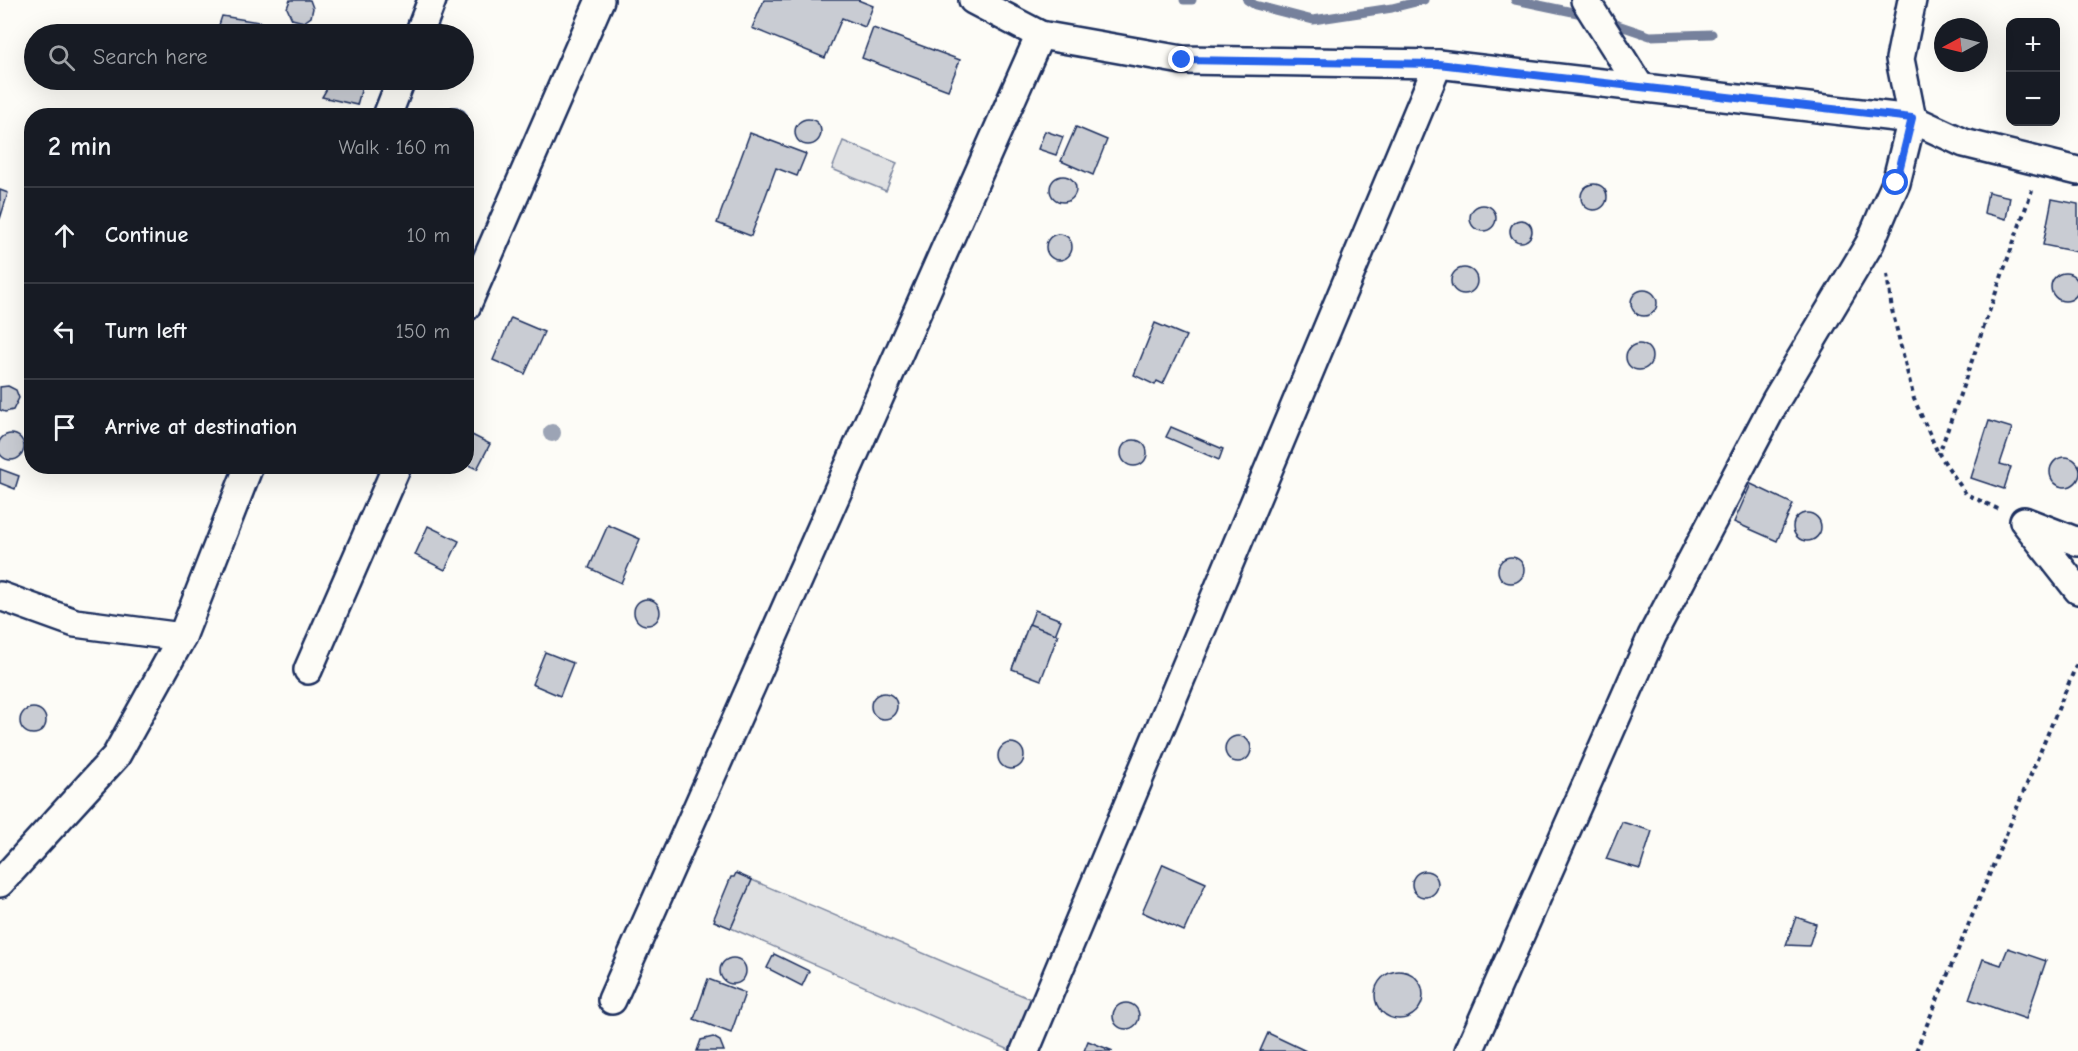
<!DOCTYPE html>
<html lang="en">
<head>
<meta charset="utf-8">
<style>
  :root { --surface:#171b24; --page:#242831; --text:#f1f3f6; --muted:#9ea1a6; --line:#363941 }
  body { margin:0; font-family:"Comic Neue",sans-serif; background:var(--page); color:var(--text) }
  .controls { position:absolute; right:18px; top:18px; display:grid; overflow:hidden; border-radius:12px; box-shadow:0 6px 24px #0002 }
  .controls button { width:54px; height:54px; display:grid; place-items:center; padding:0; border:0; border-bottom:2px solid var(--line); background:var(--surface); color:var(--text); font:30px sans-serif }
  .compass { position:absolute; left:1934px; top:18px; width:54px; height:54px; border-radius:50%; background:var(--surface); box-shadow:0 6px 24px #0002; rotate:263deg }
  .stop { position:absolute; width:18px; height:18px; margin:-14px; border:4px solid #2563eb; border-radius:50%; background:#fff }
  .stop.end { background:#2563eb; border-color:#fff; box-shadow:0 2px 6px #0008 }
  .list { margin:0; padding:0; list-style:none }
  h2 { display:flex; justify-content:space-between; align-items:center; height:78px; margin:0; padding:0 24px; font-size:26px }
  h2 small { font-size:20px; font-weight:400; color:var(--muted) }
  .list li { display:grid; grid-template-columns:39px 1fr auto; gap:18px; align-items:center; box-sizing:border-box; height:96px; padding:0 24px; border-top:2px solid var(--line) }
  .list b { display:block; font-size:22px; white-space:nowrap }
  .list em { font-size:20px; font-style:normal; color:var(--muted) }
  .icon { flex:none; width:33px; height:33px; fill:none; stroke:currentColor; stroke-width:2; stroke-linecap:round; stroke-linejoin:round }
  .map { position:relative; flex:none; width:2078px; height:1051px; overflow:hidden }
  .search { position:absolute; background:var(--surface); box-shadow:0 6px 24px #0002; left:24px; top:24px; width:450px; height:66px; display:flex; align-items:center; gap:15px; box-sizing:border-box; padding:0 21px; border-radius:33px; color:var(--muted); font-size:22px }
  .panel { position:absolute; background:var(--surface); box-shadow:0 6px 24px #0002; left:24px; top:108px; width:450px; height:366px; border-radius:24px }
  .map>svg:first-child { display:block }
  .green { fill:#e0e1e3; stroke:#7e88a0; stroke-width:1.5 }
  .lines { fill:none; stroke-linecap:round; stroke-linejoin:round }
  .stream { stroke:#76819c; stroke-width:9 }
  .building { fill:#c9ccd3; stroke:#1b2f5e; stroke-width:1.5 }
  .minor-casing { stroke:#1b2f5e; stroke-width:32 }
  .path { stroke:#1b2f5e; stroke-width:4; stroke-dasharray:4.5 4.5; stroke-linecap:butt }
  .minor { stroke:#fdfcf7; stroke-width:27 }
  .tree { fill:#9ca4b5 }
  .route { stroke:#2563eb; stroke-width:8 }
</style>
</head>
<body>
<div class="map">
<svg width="2078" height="1051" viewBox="0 0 2078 1051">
  <rect width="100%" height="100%" fill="#fdfcf7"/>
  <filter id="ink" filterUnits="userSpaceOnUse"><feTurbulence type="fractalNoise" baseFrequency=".0167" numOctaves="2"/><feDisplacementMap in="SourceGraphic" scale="12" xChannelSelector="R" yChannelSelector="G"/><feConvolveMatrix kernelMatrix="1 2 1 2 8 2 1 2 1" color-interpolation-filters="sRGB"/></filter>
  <g filter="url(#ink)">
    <g class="green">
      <polygon points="843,141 897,163 886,191 832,169"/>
      <polygon points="752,880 1033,1000 1012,1051 731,928"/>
    </g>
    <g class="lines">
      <g class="stream">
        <polyline points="1184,0 1192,0"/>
        <polyline points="1247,0 1255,5 1313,20 1392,8 1424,0"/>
        <polyline points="1515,0 1587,15"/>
        <polyline points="1606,21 1650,36 1712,34"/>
      </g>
    </g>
    <g class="building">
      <polygon points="290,0 310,0 313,8 311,17 304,22 292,19 287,8"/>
      <polygon points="764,0 858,0 873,6 865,27 842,18 825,58 752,28"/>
      <polygon points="222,16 265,23 263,34 216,34"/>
      <polygon points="873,28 960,60 948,90 862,58"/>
      <polygon points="332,80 364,80 357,105 322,97"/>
      <polygon points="452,107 457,107 464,111 467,115 466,125 466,116 442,116 445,111"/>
      <circle cx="808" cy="132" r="13"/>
      <polygon points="1076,127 1107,140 1093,175 1061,161"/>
      <polygon points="1045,131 1063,137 1056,155 1038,149"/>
      <polygon points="750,133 806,154 797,176 776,168 751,236 717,223"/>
      <circle cx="1063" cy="189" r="13"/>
      <circle cx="1594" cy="197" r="13"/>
      <polygon points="0,190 8,193 0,219"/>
      <polygon points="1988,192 2010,197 2006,219 1984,213"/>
      <polygon points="2052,199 2078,204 2078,252 2043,245"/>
      <circle cx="1483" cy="218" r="13"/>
      <circle cx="1521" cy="231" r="11"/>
      <circle cx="1059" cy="247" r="13"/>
      <circle cx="1464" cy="281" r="13"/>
      <circle cx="2065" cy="287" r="14"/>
      <circle cx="1644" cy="303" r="13"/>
      <polygon points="511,318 544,332 525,374 493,360"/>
      <polygon points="1155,323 1186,336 1163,384 1157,381 1155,385 1134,375"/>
      <circle cx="1639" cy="357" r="13"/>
      <polygon points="8,386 16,390 19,398 13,410 5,412 0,410 0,387"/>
      <polygon points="1989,421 2012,428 2000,464 2011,467 2004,489 1971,478"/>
      <polygon points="1171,427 1223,449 1219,460 1166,437"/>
      <polygon points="466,432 490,444 477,469 466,464"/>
      <circle cx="11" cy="447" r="13"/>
      <circle cx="1134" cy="453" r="13"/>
      <circle cx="2065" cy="472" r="15"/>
      <polygon points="0,469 19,476 15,489 0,483"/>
      <polygon points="1751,484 1793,504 1777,541 1734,522"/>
      <circle cx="1807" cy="527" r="14"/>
      <polygon points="608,525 640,539 621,583 589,568"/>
      <polygon points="428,526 459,541 445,570 415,555"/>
      <circle cx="1511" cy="570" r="13"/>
      <circle cx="647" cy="612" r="13"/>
      <polygon points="1035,610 1061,620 1055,635 1057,635 1040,677 1013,666"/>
      <polygon points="1029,624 1058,635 1041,680 1012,669"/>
      <polygon points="545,652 573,663 560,696 532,684"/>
      <circle cx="884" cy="706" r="13"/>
      <circle cx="33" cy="721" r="13"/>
      <circle cx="1238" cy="749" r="13"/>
      <circle cx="1011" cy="756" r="13"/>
      <polygon points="1622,822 1652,831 1640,869 1606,859"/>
      <polygon points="1163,864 1206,883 1184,931 1142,912"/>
      <circle cx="1425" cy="884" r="13"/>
      <polygon points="736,873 752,880 731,928 714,921 715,919 714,918 731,877 734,877"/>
      <polygon points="1796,917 1816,924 1809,946 1786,945"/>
      <polygon points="2008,948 2046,961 2026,1019 1969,999 1983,959 2001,965"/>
      <polygon points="774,954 809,971 802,986 767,968"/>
      <circle cx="733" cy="971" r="13"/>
      <circle cx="1399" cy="995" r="24"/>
      <polygon points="708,979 745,993 731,1033 694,1019"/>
      <circle cx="1126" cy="1016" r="13"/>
      <polygon points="1268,1033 1306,1051 1260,1051"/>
      <polygon points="713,1037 720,1041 724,1051 697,1051 701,1040"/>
      <polygon points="1088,1041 1113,1051 1084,1051"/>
    </g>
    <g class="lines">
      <defs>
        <g id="minor">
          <polyline points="973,0 1040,35 1182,60 1438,64 1912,119 1964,143 2078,171"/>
          <polyline points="1585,0 1640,87"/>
          <polyline points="419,34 432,0"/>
          <polyline points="387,116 401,80"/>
          <polyline points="466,307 600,0"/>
          <polyline points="2078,542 2024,521 2078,590"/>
          <polyline points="0,596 75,623 182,637"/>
          <polyline points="308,670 397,466"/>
          <polyline points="0,883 116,756 182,637 249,466"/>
          <polyline points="612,1000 1040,35"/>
          <polyline points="1025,1051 1438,64"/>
          <polyline points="1469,1051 1652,636 1776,400 1870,243 1884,210 1896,183 1912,119 1900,59 1912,0"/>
        </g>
      </defs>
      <use href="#minor" class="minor-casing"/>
      <g class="path">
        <polyline points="1887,274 1892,310 1914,399 1938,453"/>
        <polyline points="1998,509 1966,494 1939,454 2032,190"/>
        <polyline points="1916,1051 2078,661"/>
      </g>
      <use href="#minor" class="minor"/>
    </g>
    <circle class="tree" cx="552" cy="433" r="9"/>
  </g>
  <g class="lines" filter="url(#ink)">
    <polyline class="route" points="1182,60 1438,64 1912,118 1896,183"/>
  </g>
</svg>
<div class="controls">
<button>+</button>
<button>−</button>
</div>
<svg class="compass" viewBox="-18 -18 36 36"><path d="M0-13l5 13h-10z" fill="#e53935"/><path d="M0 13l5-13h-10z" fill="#9ea1a6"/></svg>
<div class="stop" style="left:1896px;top:183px"></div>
<div class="stop end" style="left:1182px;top:60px"></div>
<div class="search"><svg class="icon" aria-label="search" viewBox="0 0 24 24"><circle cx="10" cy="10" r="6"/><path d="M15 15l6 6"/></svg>Search here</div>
<section class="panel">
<h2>2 min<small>Walk · 160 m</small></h2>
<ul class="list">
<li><svg class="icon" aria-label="ahead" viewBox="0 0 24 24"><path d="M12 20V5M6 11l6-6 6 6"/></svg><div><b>Continue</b></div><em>10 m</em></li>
<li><svg class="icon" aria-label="left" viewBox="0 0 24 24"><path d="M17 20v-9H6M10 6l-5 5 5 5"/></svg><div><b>Turn left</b></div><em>150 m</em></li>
<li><svg class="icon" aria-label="arrive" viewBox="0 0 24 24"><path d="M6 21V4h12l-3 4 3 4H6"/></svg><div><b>Arrive at destination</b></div></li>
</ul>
</section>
</div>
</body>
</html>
